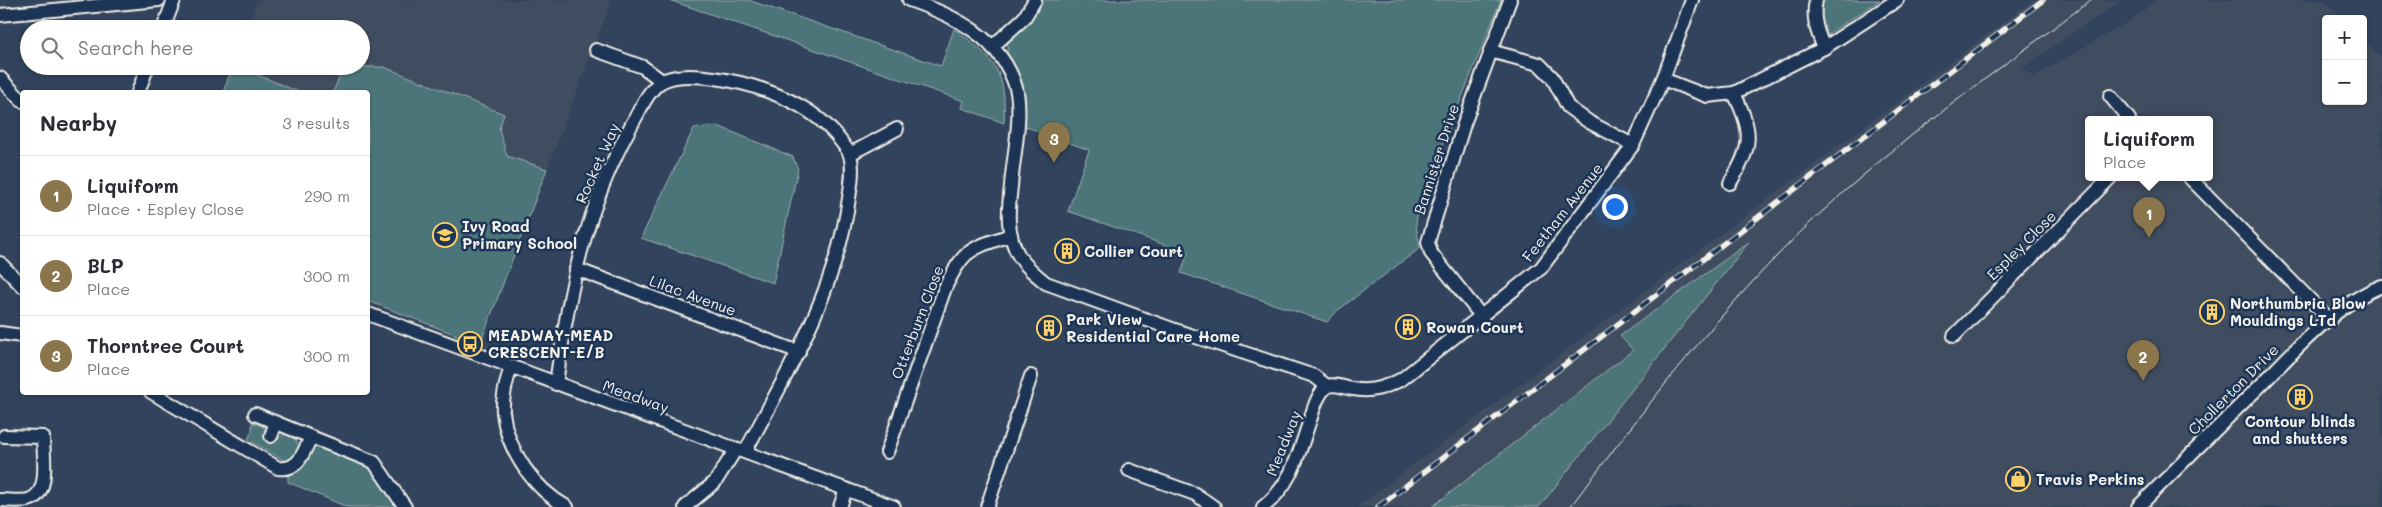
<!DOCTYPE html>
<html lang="en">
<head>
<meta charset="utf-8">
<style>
  :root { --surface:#fff; --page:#f7f7f7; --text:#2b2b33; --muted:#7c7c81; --line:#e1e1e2; --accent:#8a764a }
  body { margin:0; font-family:Mali,sans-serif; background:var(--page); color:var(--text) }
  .controls { position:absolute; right:15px; top:15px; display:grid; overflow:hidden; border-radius:5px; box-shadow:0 1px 4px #0004 }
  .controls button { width:45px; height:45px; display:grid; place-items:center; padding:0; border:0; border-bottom:1px solid var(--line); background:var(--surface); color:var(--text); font:25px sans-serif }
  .you { position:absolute; left:1614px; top:206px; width:18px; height:18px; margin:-12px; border:4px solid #fff; border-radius:50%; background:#1a73e8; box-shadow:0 0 0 8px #1a73e833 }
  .badge { display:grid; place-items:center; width:32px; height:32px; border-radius:50%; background:var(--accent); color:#fff; font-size:16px; font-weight:700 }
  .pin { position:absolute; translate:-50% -41px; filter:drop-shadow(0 1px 2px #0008) }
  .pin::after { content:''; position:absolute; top:26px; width:18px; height:15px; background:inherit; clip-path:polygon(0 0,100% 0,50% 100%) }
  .popup { position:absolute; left:2085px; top:116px; width:128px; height:65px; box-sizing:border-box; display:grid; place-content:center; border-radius:5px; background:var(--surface); filter:drop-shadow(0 1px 4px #0005); font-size:16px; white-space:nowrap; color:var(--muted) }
  .popup b { font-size:19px; color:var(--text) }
  .popup::after { content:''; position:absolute; left:50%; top:100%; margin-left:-10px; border:10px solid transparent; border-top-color:var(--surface) }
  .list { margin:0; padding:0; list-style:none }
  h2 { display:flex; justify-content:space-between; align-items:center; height:65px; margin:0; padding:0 20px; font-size:21px }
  h2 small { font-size:16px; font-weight:400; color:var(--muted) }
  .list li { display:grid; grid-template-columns:32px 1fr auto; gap:15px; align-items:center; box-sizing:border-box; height:80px; padding:0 20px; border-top:1px solid var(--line) }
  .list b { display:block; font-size:19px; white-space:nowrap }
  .list p { margin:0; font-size:16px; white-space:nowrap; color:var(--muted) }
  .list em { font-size:16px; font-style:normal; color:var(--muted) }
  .icon { flex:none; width:28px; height:28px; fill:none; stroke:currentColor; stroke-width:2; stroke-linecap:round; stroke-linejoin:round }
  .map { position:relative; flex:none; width:2382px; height:507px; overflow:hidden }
  .search { position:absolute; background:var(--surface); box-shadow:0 1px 4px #0004; left:20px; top:20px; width:350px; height:55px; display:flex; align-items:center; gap:12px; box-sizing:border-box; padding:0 18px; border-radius:28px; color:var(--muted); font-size:19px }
  .panel { position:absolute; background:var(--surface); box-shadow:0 1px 4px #0004; left:20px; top:90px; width:350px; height:305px; border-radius:5px }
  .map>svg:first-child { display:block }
  .built { fill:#3f4d61; fill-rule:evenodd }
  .green { fill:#4b7479; stroke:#a0b2b0 }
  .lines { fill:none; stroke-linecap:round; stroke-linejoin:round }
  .minor-casing { stroke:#f4f1e8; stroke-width:16 }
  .minor { stroke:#1d3557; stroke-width:12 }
  .tram { stroke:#f4f1e8; stroke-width:1 }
  .rail-casing { stroke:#f4f1e8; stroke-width:5.5 }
  .rail { stroke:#1d3557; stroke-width:4; stroke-dasharray:11; stroke-linecap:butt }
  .labels { text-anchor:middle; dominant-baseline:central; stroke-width:5; stroke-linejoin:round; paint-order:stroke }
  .street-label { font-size:15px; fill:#f4f1e8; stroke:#1d3557 }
  .poi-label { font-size:15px; font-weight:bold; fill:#f4f1e8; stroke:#1d3557; text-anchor:start }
</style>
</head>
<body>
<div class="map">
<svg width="2382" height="507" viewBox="0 0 2382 507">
  <rect width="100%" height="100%" fill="#31435d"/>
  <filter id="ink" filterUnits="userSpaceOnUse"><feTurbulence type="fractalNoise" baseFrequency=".02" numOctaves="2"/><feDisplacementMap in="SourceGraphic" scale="10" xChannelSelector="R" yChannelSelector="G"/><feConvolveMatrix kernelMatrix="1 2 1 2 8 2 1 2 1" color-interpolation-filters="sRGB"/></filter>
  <g filter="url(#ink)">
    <g class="built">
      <polygon points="257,0 612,0 480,344 368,301 368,92 223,92 233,66 361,66 361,29 247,29"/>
      <path d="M2033,0H2122L2022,68L2033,77L2129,21L2157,0H2324L2343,19H2326V101H2363V39L2382,58V507H1539L1746,243L1620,336L1633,350L1432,507H1357ZM2089,119H2209V177H2089Z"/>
    </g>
    <g class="green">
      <path d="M669,0H748L941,66L954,29C995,58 1007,72 1004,123L962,108L964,101Z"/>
      <polygon points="1042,0 1501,0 1418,206 1416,225 1420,248 1337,311 1327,322 1181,273 1188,253 1068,211 1089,150 1024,126 1025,95 1007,53 1008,40 1031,18"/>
      <polygon points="1821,0 1880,0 1825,36 1818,13"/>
      <polygon points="344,67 384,67 504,114 499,129 507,156 547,169 480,344 368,301 368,92 333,92"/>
      <polygon points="243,69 299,92 223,92 231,71"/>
      <polygon points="718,126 793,157 798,169 773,283 641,238 694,128"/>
      <polygon points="1749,242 1539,507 1432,507 1633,350 1620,336"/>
      <path d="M252,422L264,427L266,438L274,442L284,434C293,436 296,438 299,448L294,456L285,461L248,439L252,431Z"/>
      <polygon points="318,447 365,462 397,507 347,507 288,482 288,474 296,472 312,448"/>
    </g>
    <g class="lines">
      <defs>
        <g id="minor">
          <path d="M909,0C953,15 1002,38 1016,88C1023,115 1013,158 1011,186C1008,211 1006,234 1019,256C1026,267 1036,275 1046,283L1172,329L1314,376L1327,386"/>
          <path d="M1816,0C1812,18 1817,32 1824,48"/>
          <polyline points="0,15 159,0"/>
          <polyline points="163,29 174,0"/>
          <polyline points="992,47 1024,18 1035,0"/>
          <polyline points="596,50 643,67 662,81"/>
          <polyline points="1490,51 1539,64 1552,77 1568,107 1589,122 1633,145"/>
          <polyline points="0,78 22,101"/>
          <polyline points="1663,79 1707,96 1734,93 1824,48 1897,0"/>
          <polyline points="138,92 148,66"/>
          <polyline points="2110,96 2129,119"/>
          <polyline points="850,154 897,129"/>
          <polyline points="2189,177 2330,320"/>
          <path d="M1730,183C1753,145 1753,133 1734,93"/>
          <polyline points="0,263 22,286"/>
          <polyline points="576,269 799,352"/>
          <polyline points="368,314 894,507"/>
          <polyline points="1482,317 1431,253 1428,242 1464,124 1510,0"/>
          <polyline points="0,333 22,336"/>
          <polyline points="1954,336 2111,177"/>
          <path d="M511,367C506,382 502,397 503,412C507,451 534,489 567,507"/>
          <path d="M556,384C569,289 585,209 632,124C640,111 647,91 661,82C684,68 743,82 767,91C797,102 824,117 843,144C845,147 849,151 850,155C854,168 851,185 849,198C837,289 788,372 745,452"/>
          <path d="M1327,386C1337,383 1343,388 1353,389C1371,393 1387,387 1402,379L1541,268L1633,145L1663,79L1692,0"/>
          <path d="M151,392L278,468C299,471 303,453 311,437L374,462L405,507"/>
          <polyline points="255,414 311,437"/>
          <polyline points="271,436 276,423"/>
          <path d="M887,452L945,288C964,248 970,249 1011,235"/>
          <polyline points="1129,470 1195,494 1214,507"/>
          <path d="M0,500C9,500 19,502 28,500C51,495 43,455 43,437L4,436"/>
          <polyline points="685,507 715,482 736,449"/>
          <polyline points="840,507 846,489"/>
          <polyline points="987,507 1031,376"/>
          <path d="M1263,507C1292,485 1299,452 1310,420C1314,408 1317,395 1327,386"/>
          <path d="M2138,507C2179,466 2220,425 2262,384C2295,350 2337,303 2382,286"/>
        </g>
      </defs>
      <use href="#minor" class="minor-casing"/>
      <use href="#minor" class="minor"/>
      <path class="tram" d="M1570,507C1646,407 1722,307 1813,220C1899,139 1997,71 2091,0"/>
      <defs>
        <polyline id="rail" points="1378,507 2043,0"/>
      </defs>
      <use href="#rail" class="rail-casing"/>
      <use href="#rail" class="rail"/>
    </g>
  </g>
  <defs>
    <symbol id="school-ring" viewBox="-11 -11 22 22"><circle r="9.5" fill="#1d3557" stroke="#ffd166" stroke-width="1.5"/><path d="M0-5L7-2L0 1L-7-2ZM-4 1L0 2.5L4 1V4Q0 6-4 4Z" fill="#ffd166"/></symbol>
    <symbol id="building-ring" viewBox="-11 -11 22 22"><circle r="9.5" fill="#1d3557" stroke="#ffd166" stroke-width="1.5"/><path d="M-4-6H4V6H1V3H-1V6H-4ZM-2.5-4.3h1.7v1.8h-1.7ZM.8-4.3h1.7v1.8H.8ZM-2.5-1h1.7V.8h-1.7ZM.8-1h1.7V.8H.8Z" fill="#ffd166"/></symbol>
    <symbol id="bus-ring" viewBox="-11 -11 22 22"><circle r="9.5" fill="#1d3557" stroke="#ffd166" stroke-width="1.5"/><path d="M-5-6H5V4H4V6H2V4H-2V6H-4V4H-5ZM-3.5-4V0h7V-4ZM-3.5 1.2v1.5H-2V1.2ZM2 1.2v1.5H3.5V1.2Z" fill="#ffd166"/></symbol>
    <symbol id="shop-ring" viewBox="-11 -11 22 22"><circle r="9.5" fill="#1d3557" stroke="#ffd166" stroke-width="1.5"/><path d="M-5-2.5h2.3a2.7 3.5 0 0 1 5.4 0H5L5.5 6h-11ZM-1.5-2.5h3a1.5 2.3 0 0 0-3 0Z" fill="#ffd166"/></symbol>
  </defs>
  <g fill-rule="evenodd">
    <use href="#school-ring" x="431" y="221" width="28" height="28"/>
    <use href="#building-ring" x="1053" y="237" width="28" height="28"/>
    <use href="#building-ring" x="2198" y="298" width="28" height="28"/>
    <use href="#building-ring" x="1394" y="313" width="28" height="28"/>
    <use href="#building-ring" x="1035" y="314" width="28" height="28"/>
    <use href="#bus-ring" x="456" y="330" width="28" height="28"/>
    <use href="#building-ring" x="2286" y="383" width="28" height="28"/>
    <use href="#shop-ring" x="2004" y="465" width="28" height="28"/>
  </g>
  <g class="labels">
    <g class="street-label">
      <text transform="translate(1436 159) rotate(-72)">Bannister Drive</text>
      <text transform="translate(597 163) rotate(-66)">Rocket Way</text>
      <text transform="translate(1562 212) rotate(-52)">Feetham Avenue</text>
      <text transform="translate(2021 245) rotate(-45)">Espley Close</text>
      <text transform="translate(693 295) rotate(20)">Lilac Avenue</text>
      <text transform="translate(917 322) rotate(-69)">Otterburn Close</text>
      <text transform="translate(2233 389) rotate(-45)">Chollerton Drive</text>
      <text transform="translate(636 396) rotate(20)">Meadway</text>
      <text transform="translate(1283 443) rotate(-68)">Meadway</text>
    </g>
    <g class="poi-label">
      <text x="462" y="226">Ivy Road<tspan x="462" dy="17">Primary School</tspan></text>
      <text x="1084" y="251">Collier Court</text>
      <text x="2230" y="303">Northumbria Blow<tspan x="2230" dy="17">Mouldings LTd</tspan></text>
      <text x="1066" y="319">Park View<tspan x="1066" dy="17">Residential Care Home</tspan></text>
      <text x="1426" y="327">Rowan Court</text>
      <text x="488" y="335">MEADWAY-MEAD<tspan x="488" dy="17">CRESCENT-E/B</tspan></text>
      <text x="2300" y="421" text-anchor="middle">Contour blinds<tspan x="2300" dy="17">and shutters</tspan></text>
      <text x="2036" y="479">Travis Perkins</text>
    </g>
  </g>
</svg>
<div class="controls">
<button>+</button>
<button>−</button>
</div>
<div class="you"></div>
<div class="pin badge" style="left:2149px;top:238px">1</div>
<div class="popup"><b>Liquiform</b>Place</div>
<div class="pin badge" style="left:2143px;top:381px">2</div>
<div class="pin badge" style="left:1054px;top:163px">3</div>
<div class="search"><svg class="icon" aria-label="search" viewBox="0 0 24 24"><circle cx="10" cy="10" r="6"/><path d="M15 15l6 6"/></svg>Search here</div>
<section class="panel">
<h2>Nearby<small>3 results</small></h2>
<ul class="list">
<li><span class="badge">1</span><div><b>Liquiform</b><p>Place · Espley Close</p></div><em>290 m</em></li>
<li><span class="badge">2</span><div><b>BLP</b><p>Place</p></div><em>300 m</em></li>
<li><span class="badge">3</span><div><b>Thorntree Court</b><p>Place</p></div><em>300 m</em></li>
</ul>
</section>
</div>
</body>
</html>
